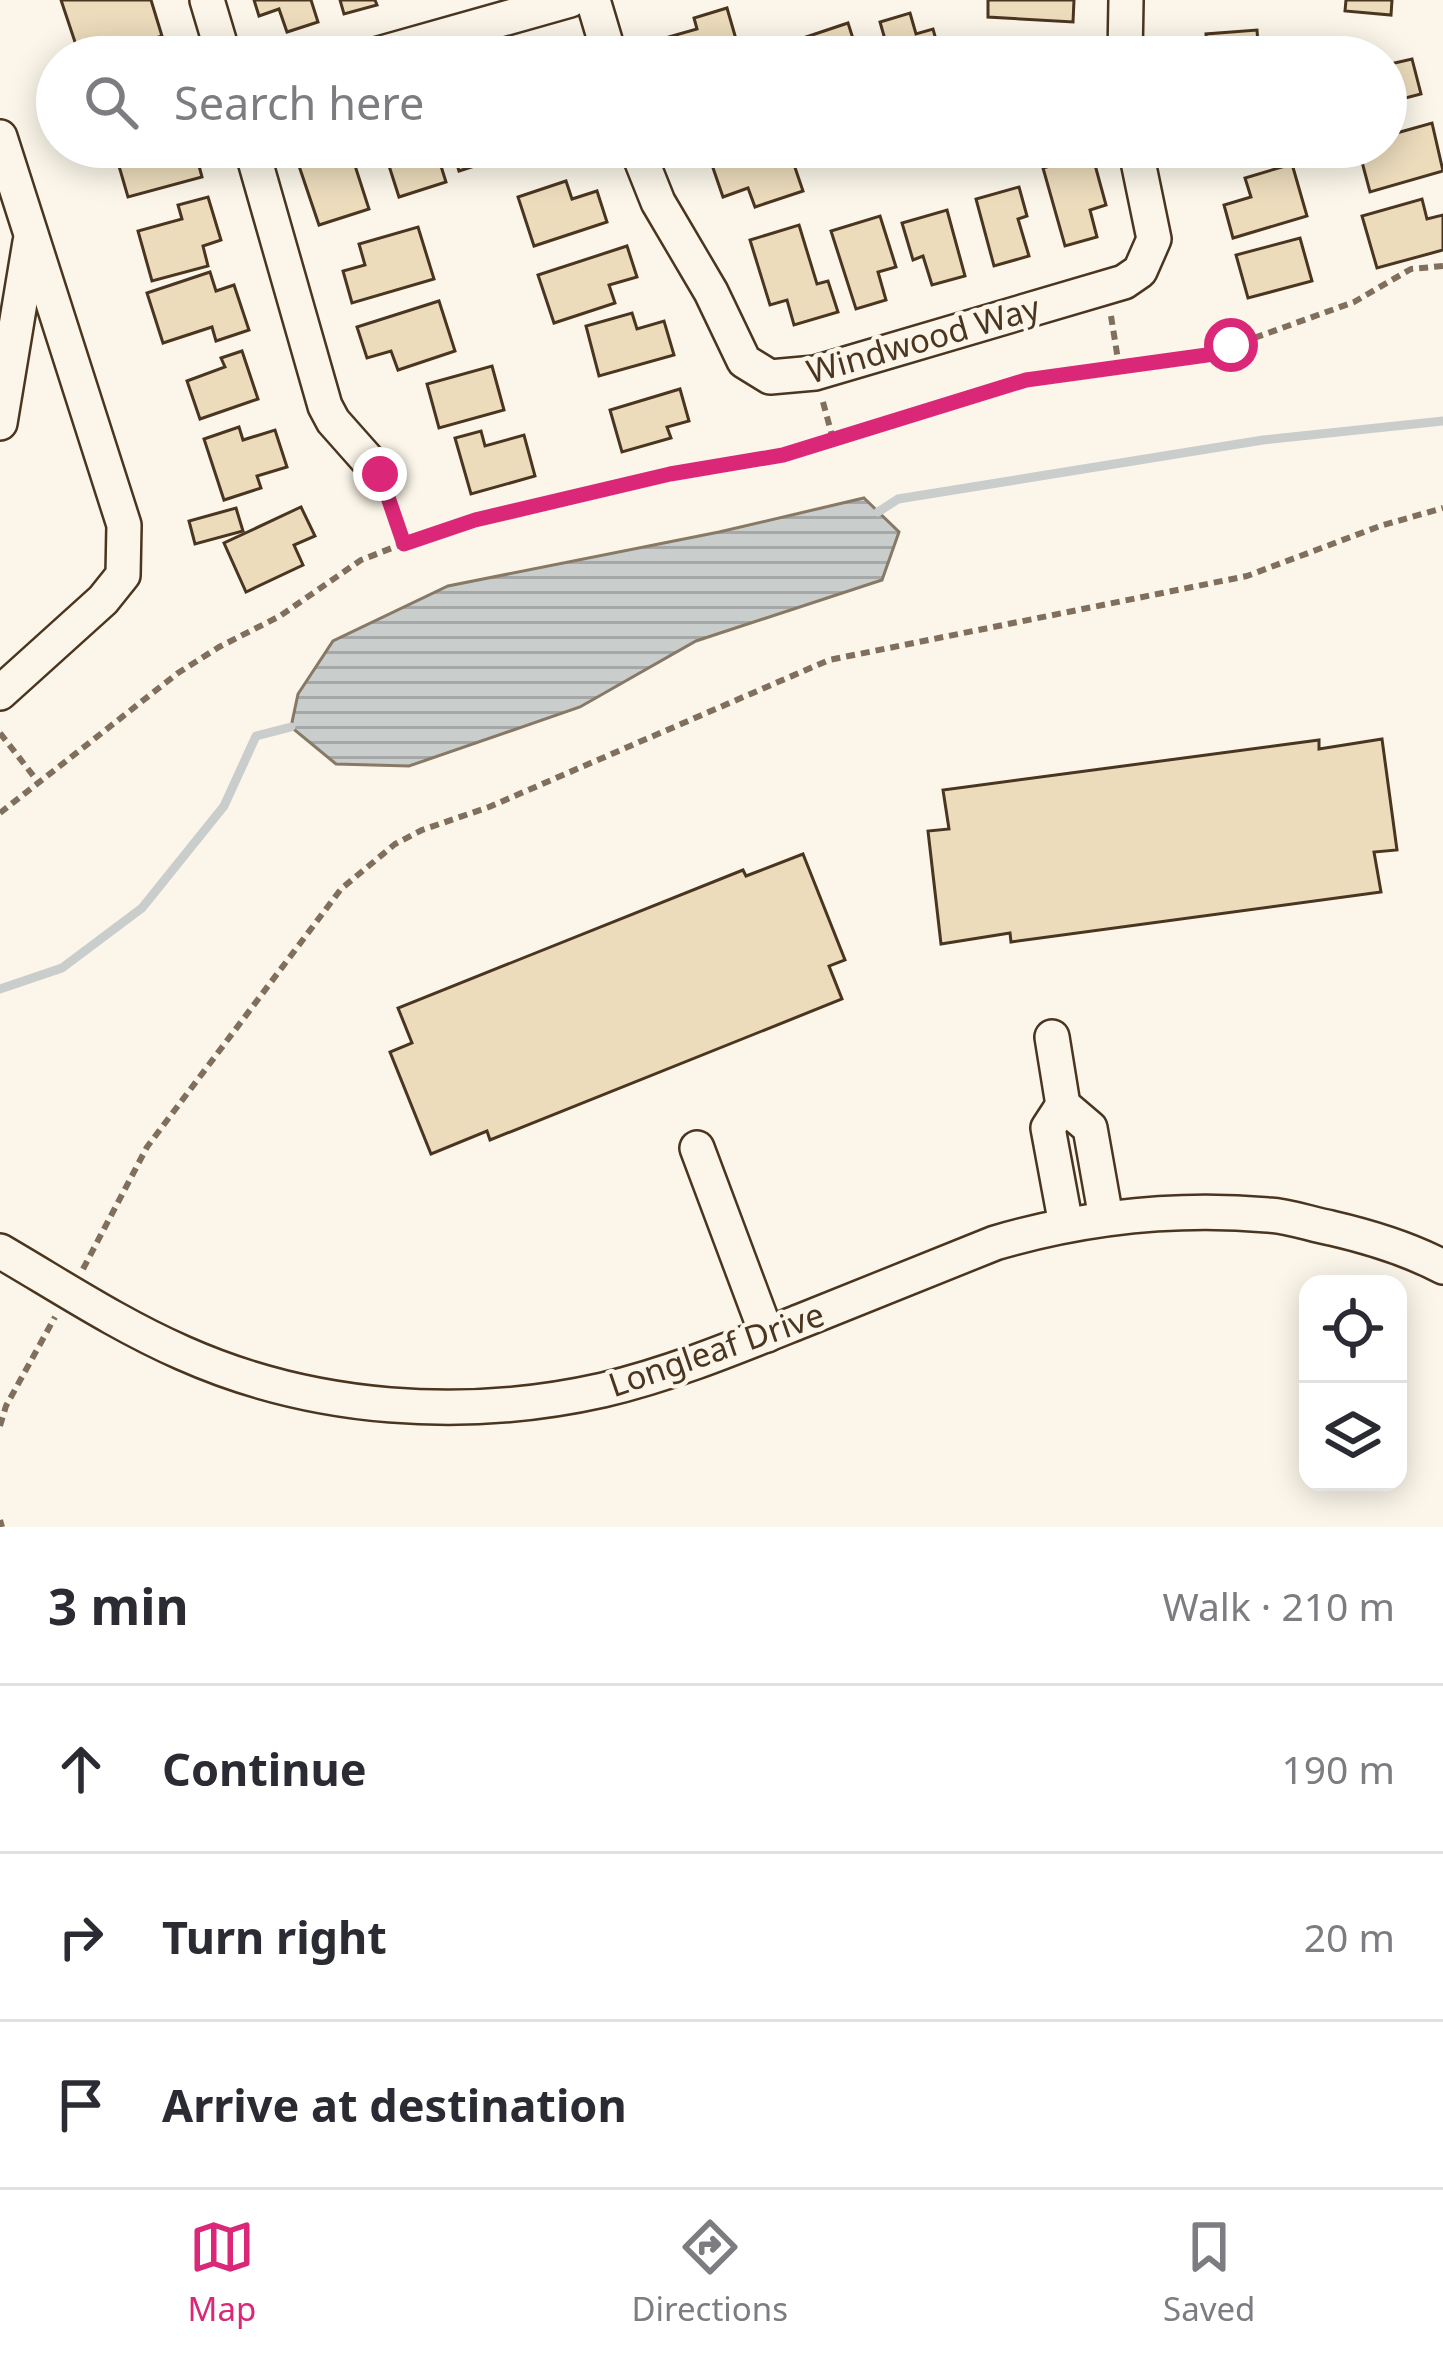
<!DOCTYPE html>
<html lang="en">
<head>
<meta charset="utf-8">
<style>
  :root { --surface:#fff; --page:#f7f7f7; --text:#2b2b33; --muted:#7c7c81; --line:#e1e1e2; --accent:#db2777 }
  body { margin:0; font-family:"Noto Sans",sans-serif; background:var(--page); color:var(--text) }
  .controls { position:absolute; right:36px; bottom:36px; display:grid; overflow:hidden; border-radius:24px; box-shadow:0 6px 30px #0003 }
  .controls button { width:108px; height:108px; display:grid; place-items:center; padding:0; border:0; border-bottom:3px solid var(--line); background:var(--surface); color:var(--text); font:60px sans-serif }
  .stop { position:absolute; width:36px; height:36px; margin:-27px; border:9px solid #db2777; border-radius:50%; background:#fff }
  .stop.end { background:#db2777; border-color:#fff; box-shadow:0 3px 12px #0008 }
  .list { margin:0; padding:0; list-style:none }
  h2 { display:flex; justify-content:space-between; align-items:center; height:156px; margin:0; padding:0 48px; font-size:51px }
  h2 small { font-size:39px; font-weight:400; color:var(--muted) }
  .list li { display:grid; grid-template-columns:78px 1fr auto; gap:36px; align-items:center; box-sizing:border-box; height:168px; padding:0 48px; border-top:3px solid var(--line) }
  .list b { display:block; font-size:45px; white-space:nowrap }
  .list em { font-size:39px; font-style:normal; color:var(--muted) }
  .icon { flex:none; width:66px; height:66px; fill:none; stroke:currentColor; stroke-width:2; stroke-linecap:round; stroke-linejoin:round }
  .map { position:relative; flex:none; width:1443px; height:1527px; overflow:hidden }
  .search { position:absolute; background:var(--surface); box-shadow:0 6px 30px #0003; left:36px; right:36px; top:36px; height:132px; display:flex; align-items:center; gap:30px; box-sizing:border-box; padding:0 42px; border-radius:66px; color:var(--muted); font-size:45px }
  .sheet { height:660px; background:var(--surface) }
  nav { display:flex; justify-content:space-around; align-items:center; box-sizing:border-box; height:168px; border-top:3px solid var(--line); background:var(--surface); font-size:33px; color:var(--muted) }
  nav a { display:grid; justify-items:center; gap:6px }
  nav .on { color:var(--accent) }
  .map>svg:first-child { display:block }
  .water { fill:url(#water-rules); stroke:#887966; stroke-width:3 }
  .lines { fill:none; stroke-linecap:round; stroke-linejoin:round }
  .stream { stroke:#c9cecd; stroke-width:9 }
  .building { fill:#ecdcbc; stroke:#4a3520; stroke-width:3 }
  .minor-casing { stroke:#4a3520; stroke-width:38 }
  .path { stroke:#7f6f5c; stroke-width:6; stroke-dasharray:9 6; stroke-linecap:butt }
  .minor { stroke:#fbf6e9; stroke-width:33 }
  .route { stroke:#db2777; stroke-width:15 }
  .labels { text-anchor:middle; dominant-baseline:central; stroke-width:9; stroke-linejoin:round; paint-order:stroke }
  .street-label { font-size:33px; fill:#4a3520; stroke:#fbf6e9 }
</style>
</head>
<body>
<div class="map">
<svg width="1443" height="1527" viewBox="0 0 1443 1527">
  <defs>
    <pattern id="water-rules" width="6" height="5" patternUnits="userSpaceOnUse" patternTransform="scale(3)"><rect width="6" height="5" fill="#c9cecd"/><path d="M0 2.5h6" fill="none" stroke="#a5a8a6"/></pattern>
  </defs>
  <rect width="100%" height="100%" fill="#fbf6e9"/>
  <polygon class="water" points="864,498 899,532 882,580 696,641 580,707 409,766 336,764 291,727 298,694 333,641 448,586 719,532"/>
  <g class="lines">
    <g class="stream">
      <polyline points="878,512 898,499 1263,440 1443,421"/>
      <polyline points="0,989 62,968 142,908 224,806 256,736 291,727"/>
    </g>
  </g>
  <g class="building">
    <polygon points="61,0 151,0 162,36 95,57 80,57"/>
    <polygon points="254,0 311,0 318,22 287,32 279,9 259,16"/>
    <polygon points="340,0 375,0 377,5 344,14"/>
    <polygon points="988,0 1074,0 1073,22 988,17"/>
    <polygon points="1346,0 1392,0 1391,15 1345,11"/>
    <polygon points="727,8 740,53 725,57 670,57 665,38 697,29 694,18"/>
    <polygon points="910,13 916,34 933,29 941,57 890,57 880,22"/>
    <polygon points="848,23 858,54 809,57 803,38"/>
    <polygon points="1257,30 1259,57 1180,57 1179,54 1207,53 1206,34"/>
    <polygon points="1412,59 1421,94 1386,103 1386,65"/>
    <polygon points="1432,123 1443,171 1370,192 1358,147 1386,147 1386,136"/>
    <polygon points="121,147 165,147 166,151 194,147 202,177 128,197 114,149"/>
    <polygon points="315,147 349,147 369,209 319,225 298,163 318,157"/>
    <polygon points="383,147 435,147 446,182 399,197"/>
    <polygon points="452,147 499,147 502,157 459,171"/>
    <polygon points="767,147 788,147 803,191 755,207 748,188 723,197 712,165"/>
    <polygon points="1223,147 1274,147 1274,149 1227,162"/>
    <polygon points="1092,154 1106,205 1090,210 1097,237 1065,246 1043,168"/>
    <polygon points="1292,164 1307,216 1233,238 1224,205 1251,197 1245,178"/>
    <polygon points="566,181 572,199 597,191 607,222 534,246 518,197"/>
    <polygon points="1019,187 1027,216 1018,219 1029,256 994,266 976,199"/>
    <polygon points="208,197 221,240 203,246 208,266 152,281 138,231 182,219 178,205"/>
    <polygon points="1422,199 1427,219 1443,215 1443,250 1377,268 1362,216"/>
    <polygon points="947,210 965,276 932,285 923,256 913,260 902,223"/>
    <polygon points="880,216 896,267 878,272 886,300 856,309 831,231"/>
    <polygon points="799,225 817,284 828,281 838,312 794,325 787,300 770,305 750,240"/>
    <polygon points="418,227 434,279 352,303 343,271 365,265 359,244"/>
    <polygon points="1300,238 1312,281 1248,298 1236,255"/>
    <polygon points="627,246 637,277 609,285 615,303 554,323 538,275"/>
    <polygon points="210,272 216,291 234,285 249,330 216,341 212,327 163,343 147,293"/>
    <polygon points="439,301 455,351 398,370 391,351 367,358 357,327"/>
    <polygon points="632,313 637,329 664,321 674,355 599,376 586,326"/>
    <polygon points="242,351 258,399 200,419 187,381 225,367 221,358"/>
    <polygon points="492,366 504,410 439,428 427,384"/>
    <polygon points="680,389 689,421 667,427 671,438 622,452 610,410"/>
    <polygon points="239,427 243,440 275,430 287,467 257,476 261,488 224,500 204,439"/>
    <polygon points="481,431 485,446 524,435 535,476 471,494 455,438"/>
    <polygon points="301,507 315,536 294,545 303,565 246,592 224,543"/>
    <polygon points="236,508 243,531 195,544 189,521"/>
    <polygon points="1382,739 1397,850 1374,852 1381,892 1011,942 1010,933 941,944 928,831 949,829 943,790 1319,740 1319,749"/>
    <polygon points="803,854 845,960 829,966 842,999 490,1140 487,1131 431,1154 390,1052 412,1043 398,1008 743,870 746,876"/>
  </g>
  <g class="lines">
    <defs>
      <g id="minor">
        <polyline points="207,0 224,57"/>
        <polyline points="593,0 610,57"/>
        <polyline points="368,57 570,0"/>
        <polyline points="1125,57 1126,0"/>
        <polyline points="0,137 124,525 123,575 103,600 0,693"/>
        <polyline points="251,147 325,406 333,421 380,474"/>
        <polyline points="636,147 658,202 711,292 744,361 770,377 815,373 1124,282 1140,271 1154,239 1135,147"/>
        <polyline points="0,423 30,242"/>
        <polyline points="1052,1037 1063,1105 1090,1128 1106,1218"/>
        <polyline points="1063,1105 1048,1128 1066,1225"/>
        <polyline points="697,1148 767,1335"/>
        <path d="M0,1251C60,1286 119,1325 183,1353C313,1411 465,1421 603,1390C671,1374 736,1347 801,1321C865,1295 930,1269 995,1243C1084,1217 1175,1207 1268,1215C1289,1216 1310,1224 1331,1228C1370,1237 1407,1248 1443,1267"/>
      </g>
    </defs>
    <use href="#minor" class="minor-casing"/>
    <g class="path">
      <polyline points="1111,316 1119,366"/>
      <polyline points="823,402 833,439"/>
      <polyline points="390,502 404,544"/>
      <polyline points="0,733 39,783"/>
      <polyline points="0,813 178,673 219,647 280,616 361,560 423,536 475,521 670,474 783,455 1026,380 1207,355 1354,302 1411,269 1443,266"/>
      <polyline points="83,1269 147,1147 341,889 395,844 422,830 489,807 829,660 1247,576 1380,526 1443,508"/>
      <polyline points="0,1426 6,1406 55,1317"/>
      <polyline points="0,1520 2,1527"/>
    </g>
    <use href="#minor" class="minor"/>
  </g>
  <g class="lines">
    <polyline class="route" points="380,474 404,544 475,520 670,474 783,455 1026,380 1207,355 1231,345"/>
  </g>
  <g class="labels">
    <g class="street-label">
      <text transform="translate(923 339) rotate(-16)">Windwood Way</text>
      <text transform="translate(716 1349) rotate(-19)">Longleaf Drive</text>
    </g>
  </g>
</svg>
<div class="controls">
<button><svg class="icon" aria-label="locate" viewBox="0 0 24 24"><circle cx="12" cy="12" r="6"/><path d="M12 2v4M12 18v4M2 12h4M18 12h4"/></svg></button>
<button><svg class="icon" aria-label="layers" viewBox="0 0 24 24"><path d="M12 4l9 5-9 5-9-5zM3 14l9 5 9-5"/></svg></button>
</div>
<div class="stop" style="left:1231px;top:345px"></div>
<div class="stop end" style="left:380px;top:474px"></div>
<div class="search"><svg class="icon" aria-label="search" viewBox="0 0 24 24"><circle cx="10" cy="10" r="6"/><path d="M15 15l6 6"/></svg>Search here</div>
</div>
<section class="sheet">
<h2>3 min<small>Walk · 210 m</small></h2>
<ul class="list">
<li><svg class="icon" aria-label="ahead" viewBox="0 0 24 24"><path d="M12 20V5M6 11l6-6 6 6"/></svg><div><b>Continue</b></div><em>190 m</em></li>
<li><svg class="icon" aria-label="right" viewBox="0 0 24 24"><path d="M7 20v-9h11M14 6l5 5-5 5"/></svg><div><b>Turn right</b></div><em>20 m</em></li>
<li><svg class="icon" aria-label="arrive" viewBox="0 0 24 24"><path d="M6 21V4h12l-3 4 3 4H6"/></svg><div><b>Arrive at destination</b></div></li>
</ul>
</section>
<nav>
<a class="on"><svg class="icon" aria-label="map" viewBox="0 0 24 24"><path d="M3 6l6-2 6 2 6-2v14l-6 2-6-2-6 2zM9 4v14M15 6v14"/></svg>Map</a>
<a><svg class="icon" aria-label="directions" viewBox="0 0 24 24"><path d="M12 3l9 9-9 9-9-9zM9 14v-3h6M13 9l2 2-2 2"/></svg>Directions</a>
<a><svg class="icon" aria-label="saved" viewBox="0 0 24 24"><path d="M7 4h10v16l-5-4-5 4z"/></svg>Saved</a>
</nav>
</body>
</html>
